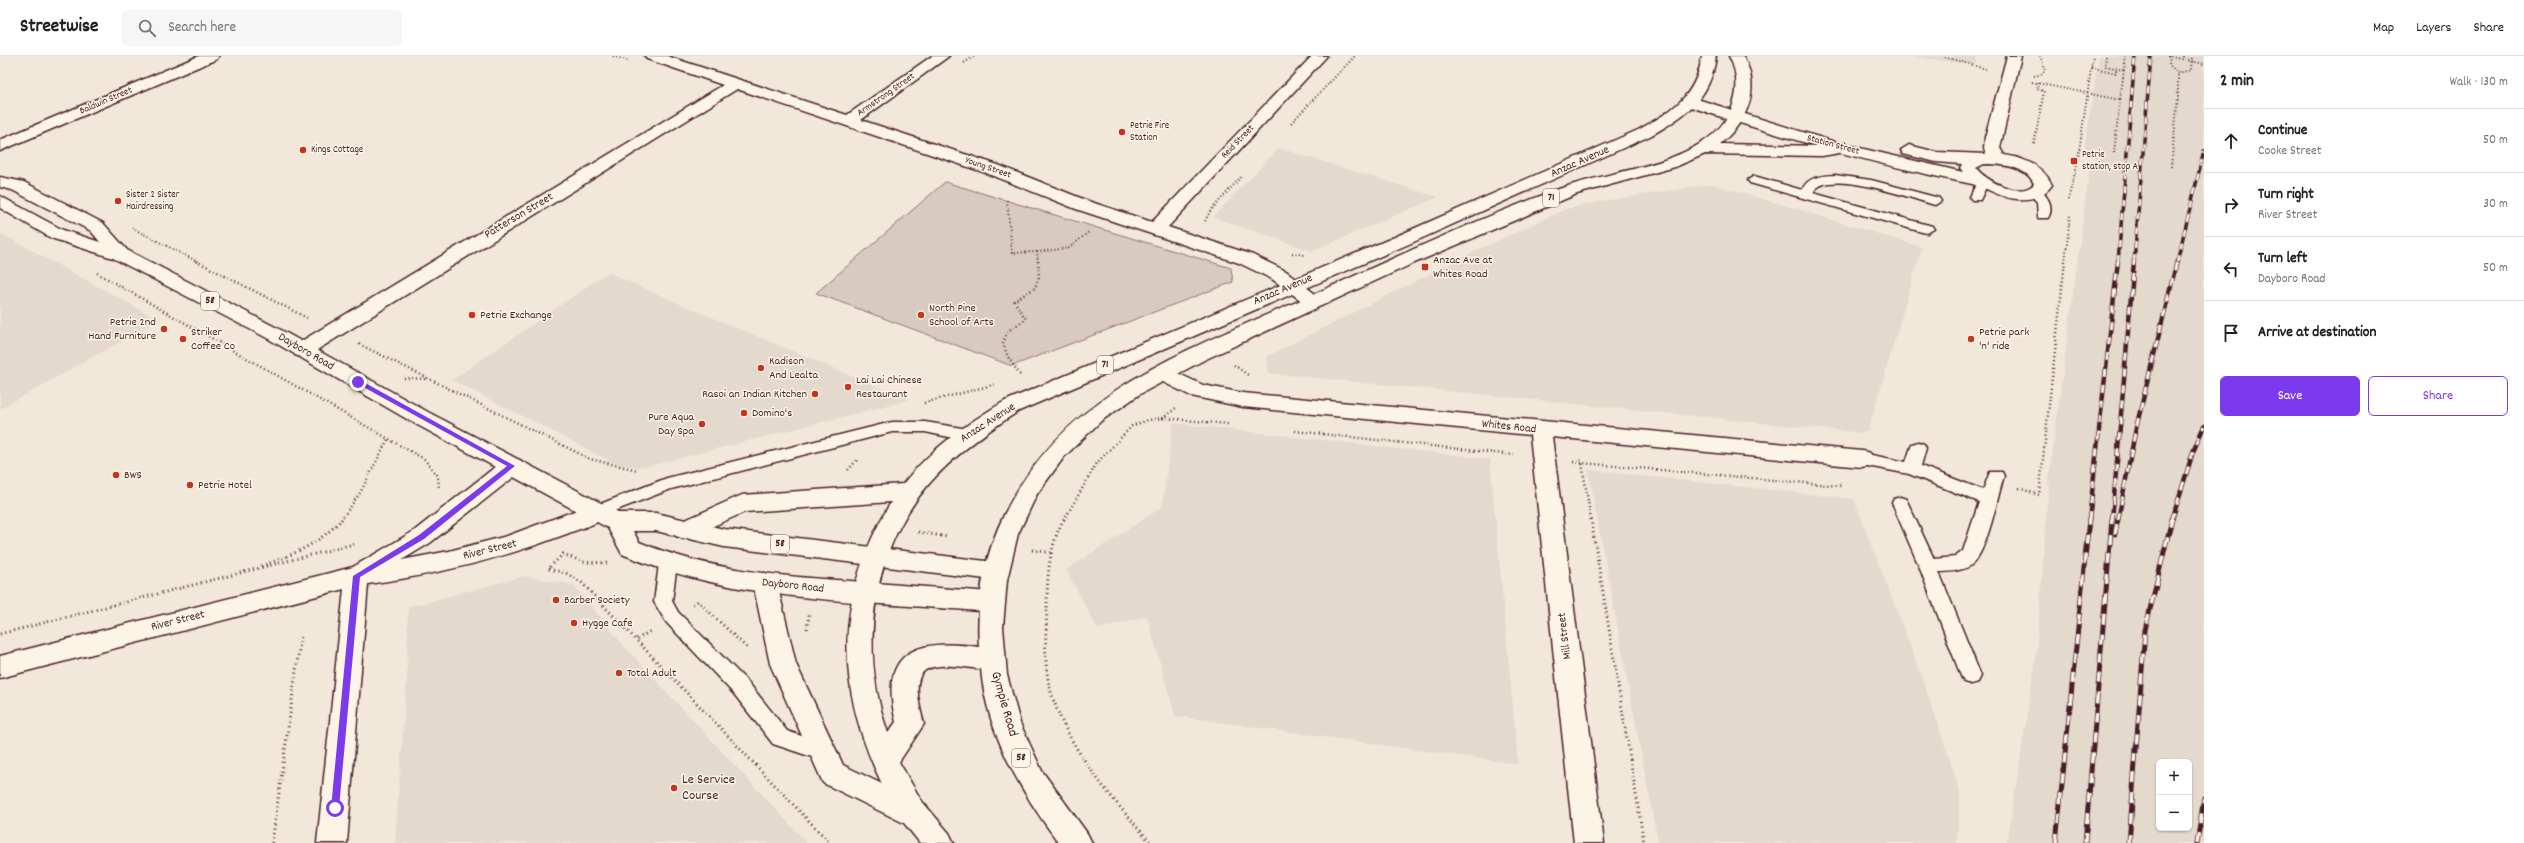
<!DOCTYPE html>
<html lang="en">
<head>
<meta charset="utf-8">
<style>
  :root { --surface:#fff; --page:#f6f6f6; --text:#202124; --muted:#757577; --line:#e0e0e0; --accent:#7c3aed }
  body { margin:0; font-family:Dekko,sans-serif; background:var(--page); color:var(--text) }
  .controls { position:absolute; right:12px; bottom:12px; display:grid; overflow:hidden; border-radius:6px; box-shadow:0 1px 3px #0004 }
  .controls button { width:36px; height:36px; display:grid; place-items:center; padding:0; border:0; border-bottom:1px solid var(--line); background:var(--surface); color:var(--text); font:20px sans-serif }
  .stop { position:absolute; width:12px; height:12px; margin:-9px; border:3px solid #7c3aed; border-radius:50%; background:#fff }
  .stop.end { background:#7c3aed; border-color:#fff; box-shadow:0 1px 4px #0008 }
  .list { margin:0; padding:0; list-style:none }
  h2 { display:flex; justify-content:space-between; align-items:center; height:52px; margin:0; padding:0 16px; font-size:17px }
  h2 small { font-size:13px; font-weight:400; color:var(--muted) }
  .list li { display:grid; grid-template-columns:26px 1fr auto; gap:12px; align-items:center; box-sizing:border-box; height:64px; padding:0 16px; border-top:1px solid var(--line) }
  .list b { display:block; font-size:15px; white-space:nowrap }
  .list p { margin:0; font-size:13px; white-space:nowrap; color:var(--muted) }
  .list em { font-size:13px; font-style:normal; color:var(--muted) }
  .actions { display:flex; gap:8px; padding:12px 16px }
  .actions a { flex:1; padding:9px 0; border:1px solid var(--accent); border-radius:6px; text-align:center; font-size:14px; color:var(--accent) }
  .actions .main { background:var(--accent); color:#fff }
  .icon { flex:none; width:22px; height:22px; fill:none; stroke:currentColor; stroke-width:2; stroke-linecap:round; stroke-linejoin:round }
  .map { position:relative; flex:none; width:2204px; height:787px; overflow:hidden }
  header { display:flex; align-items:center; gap:24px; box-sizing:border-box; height:56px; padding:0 20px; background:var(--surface); border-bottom:1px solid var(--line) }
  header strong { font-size:19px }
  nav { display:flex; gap:22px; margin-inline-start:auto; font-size:14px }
  .search { width:280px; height:36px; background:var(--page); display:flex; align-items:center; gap:10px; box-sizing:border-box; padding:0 14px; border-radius:6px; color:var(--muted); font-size:15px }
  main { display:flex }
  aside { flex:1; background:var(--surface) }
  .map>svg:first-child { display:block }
  .built { fill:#e4d9cd; fill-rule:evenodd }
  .green { fill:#d8cac0; stroke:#917476 }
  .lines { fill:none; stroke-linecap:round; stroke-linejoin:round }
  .lane-casing { stroke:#4a1f2b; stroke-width:3 }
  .street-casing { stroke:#4a1f2b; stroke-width:3 }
  .primary-casing { stroke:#4a1f2b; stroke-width:3 }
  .highway-casing { stroke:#4a1f2b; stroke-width:3 }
  .path-far2 { stroke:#4a1f2b; stroke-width:2; stroke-dasharray:1 2.5; stroke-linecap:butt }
  .path-far1 { stroke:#4a1f2b; stroke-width:2.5; stroke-dasharray:1 3; stroke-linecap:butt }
  .path { stroke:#4a1f2b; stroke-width:3; stroke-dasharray:1 3.5; stroke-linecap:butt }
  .lane { fill:#fcf5e5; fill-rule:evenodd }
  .street { fill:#fcf5e5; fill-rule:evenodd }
  .primary { fill:#fcf5e5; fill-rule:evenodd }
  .highway { fill:#fcf5e5; fill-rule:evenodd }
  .rail-far2-casing { stroke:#4a1f2b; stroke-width:3.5 }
  .rail-far1-casing { stroke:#4a1f2b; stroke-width:4.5 }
  .rail-casing { stroke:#4a1f2b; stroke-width:5 }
  .rail-far2 { stroke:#fcf5e5; stroke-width:2.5; stroke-dasharray:7; stroke-linecap:butt }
  .rail-far1 { stroke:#fcf5e5; stroke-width:3; stroke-dasharray:8; stroke-linecap:butt }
  .rail { stroke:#fcf5e5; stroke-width:3.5; stroke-dasharray:10; stroke-linecap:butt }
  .path-bridge { stroke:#4a1f2b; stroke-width:2; stroke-dasharray:1 2.5; stroke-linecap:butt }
  .route { fill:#7c3aed }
  .poi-dot { fill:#c8321e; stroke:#fcf5e5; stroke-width:1.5 }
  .labels { text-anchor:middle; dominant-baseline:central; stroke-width:3; stroke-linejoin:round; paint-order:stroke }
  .far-street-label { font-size:10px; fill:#4a1f2b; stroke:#fcf5e5 }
  .far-poi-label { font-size:10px; fill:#4a1f2b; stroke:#fcf5e5; text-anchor:start }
  .shield { fill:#fcf5e5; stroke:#7f5f63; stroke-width:1 }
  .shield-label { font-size:11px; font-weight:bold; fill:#4a1f2b }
  .street-label { font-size:12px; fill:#4a1f2b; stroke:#fcf5e5 }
  .poi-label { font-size:12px; fill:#4a1f2b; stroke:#fcf5e5; text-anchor:start }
  .near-street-label { font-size:14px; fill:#4a1f2b; stroke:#fcf5e5 }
  .near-poi-label { font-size:14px; fill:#4a1f2b; stroke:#fcf5e5; text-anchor:start }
</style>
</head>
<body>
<header>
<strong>Streetwise</strong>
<div class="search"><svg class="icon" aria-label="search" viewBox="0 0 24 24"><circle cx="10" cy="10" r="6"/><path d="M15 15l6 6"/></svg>Search here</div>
<nav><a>Map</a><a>Layers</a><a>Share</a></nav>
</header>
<main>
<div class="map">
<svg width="2204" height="787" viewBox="0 0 2204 787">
  <rect width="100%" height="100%" fill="#f1e8da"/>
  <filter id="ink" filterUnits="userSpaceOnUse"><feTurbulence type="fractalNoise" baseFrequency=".025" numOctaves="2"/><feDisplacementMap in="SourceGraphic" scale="8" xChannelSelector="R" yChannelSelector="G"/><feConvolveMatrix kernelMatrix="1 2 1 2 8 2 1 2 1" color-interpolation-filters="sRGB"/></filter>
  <g filter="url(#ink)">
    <g class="built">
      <polygon points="1908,0 1977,0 1975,9"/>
      <path d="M2099,0H2204V787H2007L2036,601L2049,422L2090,109H2094L2096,98L2084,95ZM2159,706H2189V772H2159Z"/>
      <polygon points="1279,92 1438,141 1312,195 1213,161"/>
      <polygon points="1713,128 1922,191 1868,375 1863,377 1267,317 1268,300 1467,199 1566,153 1603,145"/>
      <polygon points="0,177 159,264 0,353"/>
      <polygon points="608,216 654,237 909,344 644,411 618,409 452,324"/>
      <polygon points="1173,367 1490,403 1518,708 1175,660 1147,560 1098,573 1066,514 1162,451"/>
      <polygon points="1588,414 1854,443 1923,624 1960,735 1957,787 1658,787"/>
      <polygon points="524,520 574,529 625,591 807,787 395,787 407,617 408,551"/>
    </g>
    <polygon class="green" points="945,126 1231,212 1233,226 1012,310 816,237"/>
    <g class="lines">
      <defs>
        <g id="lane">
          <path d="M1835,119L1871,124L1939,142L1941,145L1935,149C1913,143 1824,110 1813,137L1932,170L1934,173L1927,177L1922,176L1750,127L1748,124L1754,120L1802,134C1808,120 1822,120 1835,119Z"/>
          <polygon points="1982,123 1988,127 1980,144 1972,144 1970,141 1978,124"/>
          <path d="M2035,133C2047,136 2055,151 2048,162H2038L2037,146L2029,137Z"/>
          <polygon points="892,366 925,366 968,373 974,375 976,379 974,383 968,385 925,376 892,376 671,433 596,462 590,460 588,456 590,452 667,422"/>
          <path d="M1918,386L1924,388L1926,392L1921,410L1983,434L1990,416H2002L2004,420C1997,441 1988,497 1970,510C1961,515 1949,516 1939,516L1981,620L1978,626L1971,628L1964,626L1961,620L1919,510L1892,447L1894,443L1900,441L1906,443L1934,503L1955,501L1963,495L1979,446L1909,418L1862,409L1856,407L1854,403L1856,399L1862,397L1906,406L1912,388Z"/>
          <polygon points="668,501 674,503 677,508 672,545 678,556 748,626 787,675 828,689 831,695 828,701 821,704 773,688 734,638 666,566 654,546 659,508 662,503"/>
        </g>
        <g id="street">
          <polygon points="199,0 219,0 217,3 0,95 0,84"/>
          <polygon points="645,0 667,0 847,59 932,0 949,0 861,64 998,109 1088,145 1152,166 1312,0 1327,0 1168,171 1253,199 1286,215 1324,245 1321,249 1307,249 1272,223 1239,207 1076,153 986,117 737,33 309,299 302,301 295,299 292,294 295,289 723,29 647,3"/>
          <path d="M2007,0H2021L2000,92L2004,99C2024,102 2043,109 2052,129C2043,141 2032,144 2017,143C1999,142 1987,131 1972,128C1874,108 1780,81 1685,49L1683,46L1685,43H1697L1838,87L1963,116L1960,112L1962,108L1936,106L1903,98L1901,94L1909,89L1936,96L1986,98L1984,92L1985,81ZM1984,108C2001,108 2027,110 2034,128C2020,143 1986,125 1976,112Z"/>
          <polygon points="1162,310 1203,329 1243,337 1862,395 1870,397 1873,403 1870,409 1862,411 1552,381 1604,787 1574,787 1530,379 1243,351 1191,340 1155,322 1152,317 1155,312"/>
          <path d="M512,402L520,404L523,410L520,416L430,487L402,504L449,495L507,480L596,447L604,450L608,456C601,468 581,472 569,477C504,502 437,519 368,528L347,787H317L344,533L0,622V600L353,511L414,475L504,404Z"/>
        </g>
        <path id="primary" d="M0,121L24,126L103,167L127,194L281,274L428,356L620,457H656L724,473L994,506L1003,508L1006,515L1003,522L994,524L724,491L656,475H633L639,486C707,514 778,520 850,525C897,529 943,532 990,536L999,539L1002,546L999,553L990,556C866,545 738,547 622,498L608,472L412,366L267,282L113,202L51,182L0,152V140L63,174L100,186L91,175L12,134L0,131Z"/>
        <path id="highway" d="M1702,0H1716C1711,43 1685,60 1650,80L1409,188L1019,355C986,376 954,399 928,429C870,497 859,594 888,677L896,666C878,595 916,582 979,591C976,546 984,500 1004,459C1066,332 1192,293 1312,239C1394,202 1475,164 1559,133C1606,116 1660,113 1703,86C1732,67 1746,32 1729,0H1743C1762,33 1747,66 1720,88L1822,90L1845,87L1853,92L1851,95L1822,100L1705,98L1675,111L1577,138L1412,208L1204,304L1140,338L1101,365L1064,401L1037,438L1018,478L1007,524L1003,571L1007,619L1020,667L1042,715L1087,777L1092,787H1059C1022,738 986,676 981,613C924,605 907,607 924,668L899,706L921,744L949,777L954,787H920L904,767L823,727L770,608L753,527L756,520L765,517L774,520L777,527L796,608L843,709L882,728C835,631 834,541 891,446L745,456L684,483L676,480L672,474L676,468L742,439L903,428C931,393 966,368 1005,345L1397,180L1638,74C1672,55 1696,41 1702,0Z"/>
      </defs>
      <use href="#lane" class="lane-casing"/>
      <use href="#street" class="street-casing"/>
      <use href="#primary" class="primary-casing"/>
      <use href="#highway" class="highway-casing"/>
      <g class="path-far2">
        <polyline points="613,0 629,5"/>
        <polyline points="2106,0 2105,10 2124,14"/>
        <polyline points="2170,0 2169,9 2178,17 2191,14 2192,0"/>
        <polyline points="2183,0 2183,3"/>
        <polyline points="1945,1 1986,13"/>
        <polyline points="964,7 975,0"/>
        <polyline points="2091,11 2116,17 2116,12"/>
        <polyline points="2034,20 2043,18 2045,12 2040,0"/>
        <polyline points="2032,26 2120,44 2126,0"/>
        <polyline points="1291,67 1355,0"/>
        <polyline points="2034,88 2044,35 2037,33 2038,27"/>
        <polyline points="2114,97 2120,44"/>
        <polyline points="2171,111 2178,41 2178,17"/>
        <polyline points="1007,144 1012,197 1037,196 1038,206"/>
        <polyline points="2068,144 2077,109 2093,0"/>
        <polyline points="1205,165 1211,154 1241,121"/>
        <polyline points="132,172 198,206"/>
        <polyline points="1037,196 1069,192 1090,175"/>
        <polyline points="1292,197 1304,199"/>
        <polyline points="2065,206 2070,159"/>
      </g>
      <g class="path-far1">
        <polyline points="196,205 307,262"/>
        <polyline points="97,217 424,403 438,420 439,433"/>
        <polyline points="359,288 590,403 637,414"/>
        <polyline points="1234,309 1248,319"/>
        <polyline points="1020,319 1008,301 1003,287 1008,275 1026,263 1014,245 1035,232 1039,221 1038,205"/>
        <polyline points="404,322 427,323"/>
        <polyline points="924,347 996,328"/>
        <polyline points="1163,362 1228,368"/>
        <polyline points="1295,375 1514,399"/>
        <polyline points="1573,406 1582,407 1579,401"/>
        <polyline points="848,414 858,403"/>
        <polyline points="2019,432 2039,439 2065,205"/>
        <polyline points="341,464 360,437 388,383"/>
        <polyline points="1064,464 1097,407 1132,370 1148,364 1163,362 1176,352"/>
        <polyline points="1591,464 1582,407 1841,430 1839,426"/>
      </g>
      <g class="path">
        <path d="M1064,463C1049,489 1047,521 1047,551C1046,579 1043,609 1051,636C1068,694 1112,742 1151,787"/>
        <polyline points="1591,463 1644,787"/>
        <polyline points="918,476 947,481"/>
        <polyline points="1032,494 1051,497"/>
        <polyline points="607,507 583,506 563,498 548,513 566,517 581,526 830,787"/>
        <path d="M261,510C293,499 319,488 342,463"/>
        <polyline points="693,548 698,545 748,593"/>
        <polyline points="807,573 809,558"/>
        <polyline points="0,578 354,488"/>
        <polyline points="637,583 652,574"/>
        <polyline points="272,787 301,579"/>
      </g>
      <use href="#lane" class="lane"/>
      <use href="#street" class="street"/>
      <use href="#primary" class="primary"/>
      <use href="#highway" class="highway"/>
      <defs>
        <g id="rail-far2">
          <polyline points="2118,206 2135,0"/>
          <polyline points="2134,206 2151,0"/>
          <polyline points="2177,206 2204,95"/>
        </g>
        <g id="rail-far1">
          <polyline points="2089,464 2118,205"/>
          <polyline points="2112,464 2134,205"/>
          <polyline points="2118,464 2136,372 2177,205"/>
          <polyline points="2172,464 2193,396 2204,370"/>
        </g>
        <g id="rail">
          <polyline points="2115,478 2118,463"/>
          <polyline points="2056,787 2089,463"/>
          <polyline points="2085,787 2112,463"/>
          <polyline points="2129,787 2145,574 2172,463"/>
          <polyline points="2197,787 2204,742"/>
        </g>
      </defs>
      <use href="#rail-far2" class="rail-far2-casing"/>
      <use href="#rail-far1" class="rail-far1-casing"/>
      <use href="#rail" class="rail-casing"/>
      <use href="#rail-far2" class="rail-far2"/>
      <use href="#rail-far1" class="rail-far1"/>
      <use href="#rail" class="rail"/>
      <polyline class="path-bridge" points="2168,0 2204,8"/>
    </g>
  </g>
  <polygon class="route" points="358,323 515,410 424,483 360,521 339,752 335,755 331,752 353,520 419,479 507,410 356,327"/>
  <g class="poi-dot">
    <circle cx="1122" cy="76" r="4"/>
    <circle cx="303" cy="94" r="4"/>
    <rect x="2070" y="101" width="8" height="8" rx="2"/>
    <circle cx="118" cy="145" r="4"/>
    <rect x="1421" y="207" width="8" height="8" rx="2"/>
    <circle cx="472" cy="259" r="4"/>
    <circle cx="921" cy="259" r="4"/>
    <circle cx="164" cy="273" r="4"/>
    <circle cx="183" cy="283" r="4"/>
    <circle cx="1971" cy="283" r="4"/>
    <circle cx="761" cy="312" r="4"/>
    <circle cx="848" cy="331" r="4"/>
    <circle cx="815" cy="338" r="4"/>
    <circle cx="744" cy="357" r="4"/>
    <circle cx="702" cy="368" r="4"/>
    <circle cx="116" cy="419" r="4"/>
    <circle cx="190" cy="429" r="4"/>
    <circle cx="556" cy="544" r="4"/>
    <circle cx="574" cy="567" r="4"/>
    <circle cx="619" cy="617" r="4"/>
    <circle cx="674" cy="732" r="4"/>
  </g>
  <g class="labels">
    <g class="far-street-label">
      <text transform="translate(886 39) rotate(-35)">Armstrong Street</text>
      <text transform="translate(106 45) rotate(-23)">Baldwin Street</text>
      <text transform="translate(1238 86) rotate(-46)">Reid Street</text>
      <text transform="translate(1833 89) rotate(15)">Station Street</text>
      <text transform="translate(988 112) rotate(19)">Young Street</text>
    </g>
    <g class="far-poi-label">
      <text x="1130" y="70">Petrie Fire<tspan x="1130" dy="12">Station</tspan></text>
      <text x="311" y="94">Kings Cottage</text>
      <text x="2082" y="99">Petrie<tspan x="2082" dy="12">station, stop A</tspan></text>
      <text x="126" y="139">Sister 2 Sister<tspan x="126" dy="12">Hairdressing</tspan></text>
    </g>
    <g class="shield">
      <rect x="1543" y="133" width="16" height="18" rx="3"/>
      <rect x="201" y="236" width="18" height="18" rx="3"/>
      <rect x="1097" y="300" width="16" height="18" rx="3"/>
      <rect x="771" y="479" width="18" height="18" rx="3"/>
      <rect x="1012" y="693" width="18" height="18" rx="3"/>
    </g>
    <g class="shield-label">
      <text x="1551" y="142">71</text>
      <text x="210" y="245">58</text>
      <text x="1105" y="309">71</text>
      <text x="780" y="488">58</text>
      <text x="1021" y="702">58</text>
    </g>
    <g class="street-label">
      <text transform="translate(1580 106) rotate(-24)">Anzac Avenue</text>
      <text transform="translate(519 160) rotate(-31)">Patterson Street</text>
      <text transform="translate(1283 234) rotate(-23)">Anzac Avenue</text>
      <text transform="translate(306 296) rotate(30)">Dayboro Road</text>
      <text transform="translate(988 367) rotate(-33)">Anzac Avenue</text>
      <text transform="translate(1509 371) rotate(6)">Whites Road</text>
      <text transform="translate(490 494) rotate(-14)">River Street</text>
      <text transform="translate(793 530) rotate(6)">Dayboro Road</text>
      <text transform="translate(178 565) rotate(-14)">River Street</text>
      <text transform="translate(1565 580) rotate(-97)">Mill Street</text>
    </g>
    <g class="poi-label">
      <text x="1433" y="204">Anzac Ave at<tspan x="1433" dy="14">Whites Road</tspan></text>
      <text x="929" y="252">North Pine<tspan x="929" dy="14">School of Arts</tspan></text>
      <text x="480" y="259">Petrie Exchange</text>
      <text x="156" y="266" text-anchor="end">Petrie 2nd<tspan x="156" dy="14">Hand Furniture</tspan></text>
      <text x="191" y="276">Striker<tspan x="191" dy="14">Coffee Co</tspan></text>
      <text x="1979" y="276">Petrie park<tspan x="1979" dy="14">'n' ride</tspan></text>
      <text x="769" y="305">Kadison<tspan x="769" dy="14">And Lealta</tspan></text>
      <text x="856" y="324">Lai Lai Chinese<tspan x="856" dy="14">Restaurant</tspan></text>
      <text x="807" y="338" text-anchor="end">Rasoi an Indian Kitchen</text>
      <text x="752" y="357">Domino's</text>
      <text x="694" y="361" text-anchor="end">Pure Aqua<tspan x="694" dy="14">Day Spa</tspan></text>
      <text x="124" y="419">BWS</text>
      <text x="198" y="429">Petrie Hotel</text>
      <text x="564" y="544">Barber Society</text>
      <text x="582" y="567">Hygge Cafe</text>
      <text x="627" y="617">Total Adult</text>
    </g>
    <g class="near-street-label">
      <text transform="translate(1004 648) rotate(74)">Gympie Road</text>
    </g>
    <g class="near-poi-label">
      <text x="682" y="724">Le Service<tspan x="682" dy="16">Course</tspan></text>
    </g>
  </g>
</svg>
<div class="controls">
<button>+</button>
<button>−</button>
</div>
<div class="stop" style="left:335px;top:752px"></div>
<div class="stop end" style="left:358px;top:326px"></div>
</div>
<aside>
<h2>2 min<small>Walk · 130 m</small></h2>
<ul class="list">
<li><svg class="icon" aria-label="ahead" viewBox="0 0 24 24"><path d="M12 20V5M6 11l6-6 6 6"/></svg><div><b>Continue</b><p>Cooke Street</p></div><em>50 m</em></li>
<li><svg class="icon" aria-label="right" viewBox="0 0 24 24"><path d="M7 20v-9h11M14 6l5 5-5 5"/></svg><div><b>Turn right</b><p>River Street</p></div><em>30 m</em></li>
<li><svg class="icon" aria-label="left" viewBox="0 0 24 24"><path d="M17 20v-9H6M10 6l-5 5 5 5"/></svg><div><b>Turn left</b><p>Dayboro Road</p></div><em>50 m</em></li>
<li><svg class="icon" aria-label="arrive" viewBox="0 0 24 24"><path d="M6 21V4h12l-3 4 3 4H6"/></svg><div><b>Arrive at destination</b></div></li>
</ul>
<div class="actions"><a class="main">Save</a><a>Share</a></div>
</aside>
</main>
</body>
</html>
